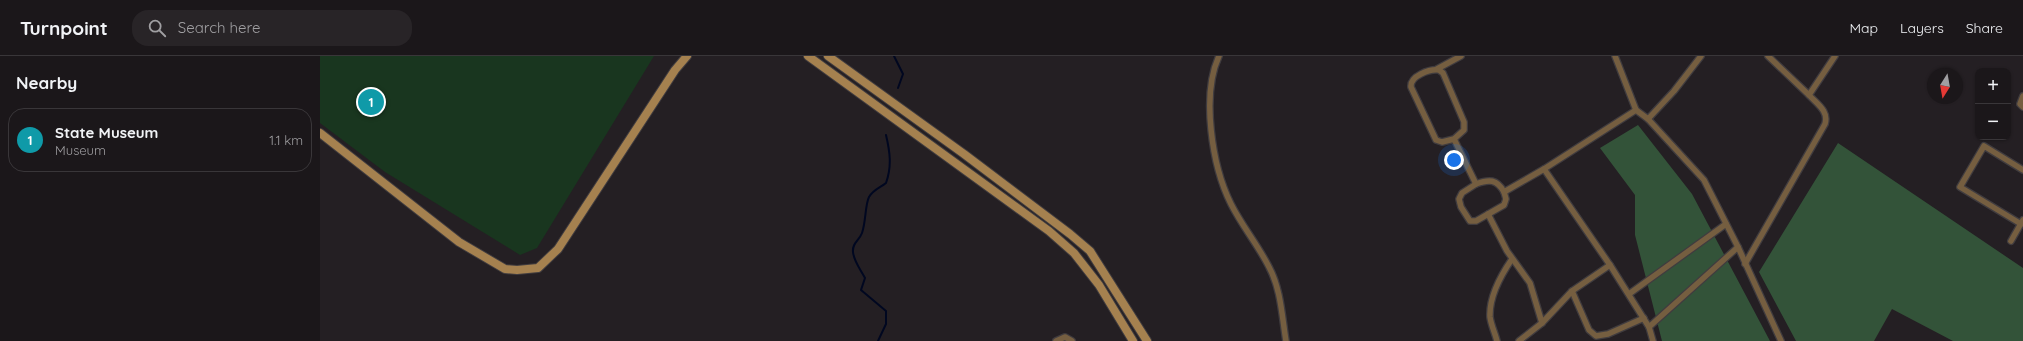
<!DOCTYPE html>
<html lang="en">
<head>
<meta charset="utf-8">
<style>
  :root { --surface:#1b171a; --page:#282427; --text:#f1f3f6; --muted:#a09fa2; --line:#393639; --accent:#0f766e }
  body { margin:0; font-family:Quicksand,sans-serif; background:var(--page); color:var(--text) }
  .controls { position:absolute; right:12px; top:12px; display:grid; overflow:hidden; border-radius:8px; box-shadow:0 1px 3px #0004 }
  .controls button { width:36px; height:36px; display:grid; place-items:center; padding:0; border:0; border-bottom:1px solid var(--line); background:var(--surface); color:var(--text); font:20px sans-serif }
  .compass { position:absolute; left:1607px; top:12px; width:36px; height:36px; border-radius:50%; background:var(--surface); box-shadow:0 1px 3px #0004; rotate:191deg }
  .you { position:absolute; left:1134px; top:104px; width:14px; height:14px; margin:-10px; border:3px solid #fff; border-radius:50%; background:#1a73e8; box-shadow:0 0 0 6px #1a73e833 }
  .badge { display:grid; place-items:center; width:26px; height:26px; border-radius:50%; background:var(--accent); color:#fff; font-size:13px; font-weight:700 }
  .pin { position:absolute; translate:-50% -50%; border:2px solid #fff; box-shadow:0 1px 4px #0006 }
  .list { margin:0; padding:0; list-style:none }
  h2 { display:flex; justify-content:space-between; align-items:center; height:52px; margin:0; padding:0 16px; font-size:17px }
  h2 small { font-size:13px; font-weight:400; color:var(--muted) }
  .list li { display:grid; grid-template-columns:26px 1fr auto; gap:12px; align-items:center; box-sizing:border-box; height:64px; margin:0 8px 8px; padding:0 8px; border:1px solid var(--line); border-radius:16px }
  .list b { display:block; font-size:15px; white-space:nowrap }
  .list p { margin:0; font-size:13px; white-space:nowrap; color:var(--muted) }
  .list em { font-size:13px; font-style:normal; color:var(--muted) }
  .icon { flex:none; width:22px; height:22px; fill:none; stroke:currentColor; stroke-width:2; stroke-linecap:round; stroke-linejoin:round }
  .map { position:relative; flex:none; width:1703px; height:285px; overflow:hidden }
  header { display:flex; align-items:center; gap:24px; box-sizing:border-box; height:56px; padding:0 20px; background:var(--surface); border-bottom:1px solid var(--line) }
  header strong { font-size:19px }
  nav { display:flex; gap:22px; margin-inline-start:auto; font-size:14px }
  .search { width:280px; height:36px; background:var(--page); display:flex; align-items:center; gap:10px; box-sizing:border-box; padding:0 14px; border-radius:16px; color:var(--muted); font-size:15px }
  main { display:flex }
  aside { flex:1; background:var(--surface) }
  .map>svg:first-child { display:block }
  .green { fill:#19361f }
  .forest { fill:#335339 }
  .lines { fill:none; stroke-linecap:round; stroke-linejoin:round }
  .stream { stroke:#000720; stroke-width:2 }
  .minor-casing { stroke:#403c3f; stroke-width:8 }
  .secondary-casing { stroke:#403c3f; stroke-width:10 }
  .minor { stroke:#755e40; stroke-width:5.5 }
  .secondary { stroke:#a5814f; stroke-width:8 }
</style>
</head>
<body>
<header>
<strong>Turnpoint</strong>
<div class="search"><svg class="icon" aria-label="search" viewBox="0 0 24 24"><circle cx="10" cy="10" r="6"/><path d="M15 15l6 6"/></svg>Search here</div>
<nav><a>Map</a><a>Layers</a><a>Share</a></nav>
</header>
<main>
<aside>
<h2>Nearby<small></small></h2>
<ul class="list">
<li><span class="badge" style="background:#0f9aa8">1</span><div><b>State Museum</b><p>Museum</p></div><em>1.1 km</em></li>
</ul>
</aside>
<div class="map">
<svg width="1703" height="285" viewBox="0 0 1703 285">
  <rect width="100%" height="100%" fill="#241f23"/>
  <polygon class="green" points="0,0 334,0 217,192 200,199 65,116 0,67"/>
  <g class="forest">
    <polygon points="1318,69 1372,138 1450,285 1342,285 1315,179 1315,139 1280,92"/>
    <polygon points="1518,87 1703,212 1703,285 1633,285 1572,253 1554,285 1476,285 1439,216"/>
  </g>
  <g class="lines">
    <g class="stream">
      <polyline points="574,0 583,18 578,32"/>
      <path d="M558,285L566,268V255L541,234L545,222C541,214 534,206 533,196C532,187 539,185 542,177C546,166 545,149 549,141C554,133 560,132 566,127C572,110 570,96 566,79"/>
    </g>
    <defs>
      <g id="minor">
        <path d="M899,0C881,39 892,110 911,148C922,170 938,189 949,211C961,233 962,261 966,285"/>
        <polyline points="1295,0 1316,54 1328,63 1384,124 1418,191 1461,285"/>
        <polyline points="1448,0 1489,39"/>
        <polyline points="1117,13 1141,0"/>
        <polyline points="1703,40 1700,48 1703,51"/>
        <polyline points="1328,63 1354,35 1381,0"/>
        <path d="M1134,83L1122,86L1116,84L1091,31C1090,20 1109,13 1119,14L1123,17L1144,66V74L1134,83L1156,128C1169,123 1177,123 1184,136L1224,113L1316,54"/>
        <polyline points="1224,113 1290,209 1329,271"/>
        <polyline points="1156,128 1142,137 1139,143 1141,151 1150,165 1156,165 1184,149 1186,143 1184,136"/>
        <polyline points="1168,158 1187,195 1210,227 1222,267"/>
        <polyline points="1701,168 1640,131 1664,90 1703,114"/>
        <polyline points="1691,185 1703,164"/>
        <path d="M1425,208L1505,68C1509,55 1497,48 1489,39L1515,0"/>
        <polyline points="1252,235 1269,274 1276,280 1288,278 1324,262"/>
        <polyline points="1309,238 1406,168"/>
        <polyline points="736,285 745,281 752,285"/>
        <path d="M1177,285C1175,277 1171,269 1170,261C1169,241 1181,219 1192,203"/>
        <polyline points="1199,285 1222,267 1252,235 1290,209"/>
        <polyline points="1333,285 1329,271 1418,191"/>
      </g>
      <g id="secondary">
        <polyline points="488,0 729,175 754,197 779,229 813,285"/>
        <polyline points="508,0 644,98 750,178 770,195 827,285"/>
        <polyline points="0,77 139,186 185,213 197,214 218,212 238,193 355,14 367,0"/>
      </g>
    </defs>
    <use href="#minor" class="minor-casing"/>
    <use href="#secondary" class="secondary-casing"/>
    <use href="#minor" class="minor"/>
    <use href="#secondary" class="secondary"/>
  </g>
</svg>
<div class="controls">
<button>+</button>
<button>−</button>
</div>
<svg class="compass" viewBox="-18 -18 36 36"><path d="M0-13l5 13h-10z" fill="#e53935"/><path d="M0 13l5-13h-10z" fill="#a09fa2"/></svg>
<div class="you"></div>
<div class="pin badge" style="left:51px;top:46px;background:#0f9aa8">1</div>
</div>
</main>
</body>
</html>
